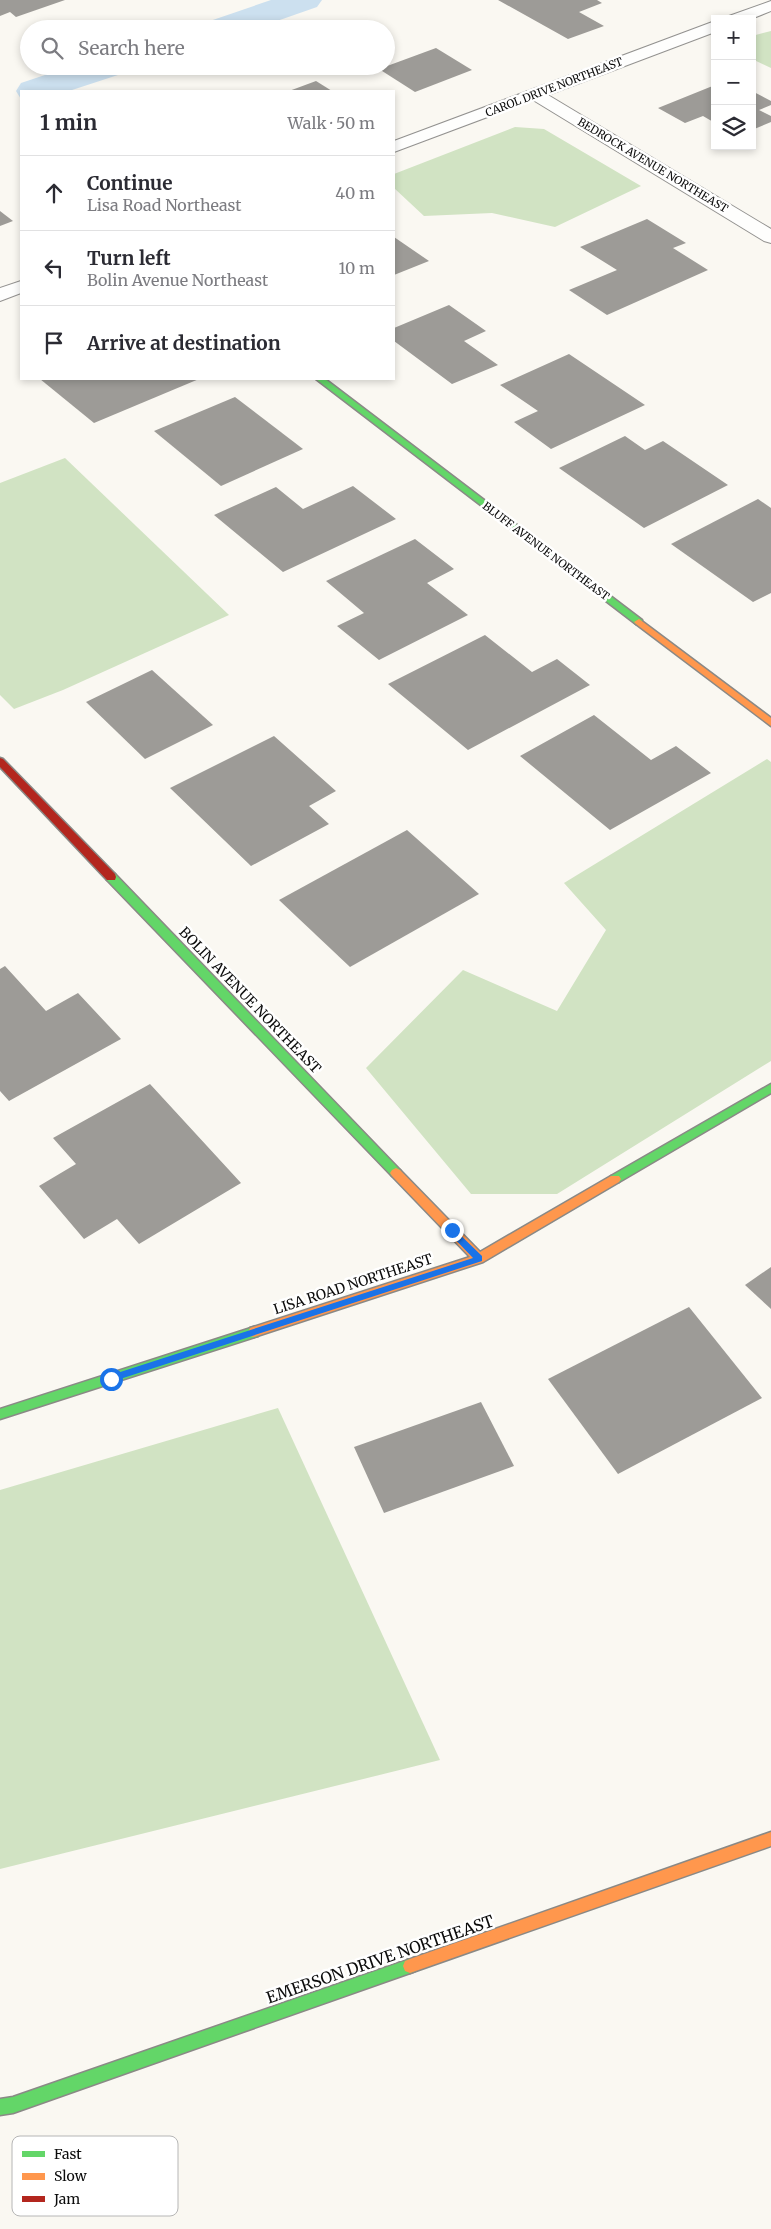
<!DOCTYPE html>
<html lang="en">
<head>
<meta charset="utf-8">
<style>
  :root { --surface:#fff; --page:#f2f2f3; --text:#2b2b33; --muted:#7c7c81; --line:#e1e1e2 }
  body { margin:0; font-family:Merriweather,serif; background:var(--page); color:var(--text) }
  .controls { position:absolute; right:15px; top:15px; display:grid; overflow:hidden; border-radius:0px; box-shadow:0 2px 8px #0003 }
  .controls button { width:45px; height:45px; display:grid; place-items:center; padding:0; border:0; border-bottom:1px solid var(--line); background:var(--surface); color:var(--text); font:25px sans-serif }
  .stop { position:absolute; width:15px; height:15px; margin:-11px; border:4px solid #1a73e8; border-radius:50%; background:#fff }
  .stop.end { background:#1a73e8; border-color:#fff; box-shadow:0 1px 5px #0008 }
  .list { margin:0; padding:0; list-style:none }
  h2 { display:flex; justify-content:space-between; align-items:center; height:65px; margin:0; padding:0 20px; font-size:21px }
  h2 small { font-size:16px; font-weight:400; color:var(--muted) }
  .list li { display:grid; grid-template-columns:32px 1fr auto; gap:15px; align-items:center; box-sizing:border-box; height:75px; padding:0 20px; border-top:1px solid var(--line) }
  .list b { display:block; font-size:19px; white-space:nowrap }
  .list p { margin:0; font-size:16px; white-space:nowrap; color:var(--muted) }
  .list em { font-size:16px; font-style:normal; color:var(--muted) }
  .icon { flex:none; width:28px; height:28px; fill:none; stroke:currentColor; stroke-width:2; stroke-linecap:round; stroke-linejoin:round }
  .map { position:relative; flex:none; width:771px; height:2229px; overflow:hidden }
  .search { position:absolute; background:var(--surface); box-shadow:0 2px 8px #0003; left:20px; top:20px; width:375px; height:55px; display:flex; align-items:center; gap:12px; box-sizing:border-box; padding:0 18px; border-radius:28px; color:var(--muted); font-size:19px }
  .panel { position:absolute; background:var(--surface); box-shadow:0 2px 8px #0003; left:20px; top:90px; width:375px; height:290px; border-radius:0px }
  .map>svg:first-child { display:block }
  .forest { fill:#d1e3c3 }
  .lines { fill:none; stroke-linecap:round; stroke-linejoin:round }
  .canal { fill:#cce0ef; fill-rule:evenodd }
  .building { fill:#9d9b97 }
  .street-casing { stroke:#939290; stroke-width:2 }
  .fast-casing { stroke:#8a8986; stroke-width:3 }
  .slow-casing { stroke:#8a8986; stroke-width:3 }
  .jam-casing { stroke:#8a8986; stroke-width:3 }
  .street { fill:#fefefd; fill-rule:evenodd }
  .fast { fill:#63d668; fill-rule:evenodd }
  .slow { fill:#ff974d; fill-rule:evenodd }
  .jam { fill:#b3261e; fill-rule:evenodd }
  .route { fill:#1a73e8 }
  .labels { text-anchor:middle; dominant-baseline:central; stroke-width:5; stroke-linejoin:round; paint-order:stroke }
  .far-street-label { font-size:11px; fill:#0c0c0c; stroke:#fff }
  .street-label { font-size:14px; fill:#0c0c0c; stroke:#fff }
  .near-street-label { font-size:16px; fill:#0c0c0c; stroke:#fff }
  .key { fill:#fff; stroke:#b6b6b6; stroke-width:1 }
  .key-label { font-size:14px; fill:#0c0c0c }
</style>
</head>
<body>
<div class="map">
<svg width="771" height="2229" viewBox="0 0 771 2229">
  <rect width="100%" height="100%" fill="#faf8f2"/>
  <g class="forest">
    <polygon points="771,31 771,68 752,59 752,36"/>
    <polygon points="515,127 544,129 641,186 555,227 492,213 424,216 394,188 394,174"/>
    <polygon points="65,458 229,615 63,690 14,709 0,695 0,483"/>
    <polygon points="767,759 771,762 771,1061 557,1194 471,1194 366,1068 463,970 557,1011 606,930 564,883"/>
    <polygon points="278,1408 440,1760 0,1869 0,1490"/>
  </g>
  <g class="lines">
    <g class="canal">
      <polygon points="271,0 322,0 317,7 254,29 202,29 207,22"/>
      <polygon points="72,66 126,66 121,74 69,91 21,91 21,99 16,91 21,83"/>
    </g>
  </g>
  <g class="building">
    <polygon points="0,0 65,0 16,17 10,12 0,16"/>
    <polygon points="498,0 597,0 602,3 579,12 604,26 568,39"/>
    <polygon points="436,48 472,70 415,92 379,69"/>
    <polygon points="316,81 332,91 289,91"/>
    <polygon points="715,85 715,123 703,116 685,123 658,108"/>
    <polygon points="752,91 771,101 771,105 759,110 771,116 771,122 752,130"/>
    <polygon points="0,211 13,221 0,226"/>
    <polygon points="647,219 686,243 673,248 708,270 607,315 569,290 617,270 580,247"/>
    <polygon points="394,237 429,261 394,275"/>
    <polygon points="449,305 486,331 464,341 498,365 452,384 394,341 394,328"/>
    <polygon points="569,354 645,405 551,449 514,422 538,411 500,385"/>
    <polygon points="40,379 199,379 94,423"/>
    <polygon points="235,397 303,449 221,486 154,431"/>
    <polygon points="625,436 645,450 663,441 728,485 644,528 559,468"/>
    <polygon points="353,486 396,519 283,572 214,515 276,487 303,509"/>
    <polygon points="758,499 771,508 771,593 753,602 671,544"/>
    <polygon points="415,539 454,569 427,583 468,615 379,660 337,626 364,613 326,581"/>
    <polygon points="485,635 532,672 557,659 590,685 468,750 388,684"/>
    <polygon points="152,670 213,725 145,759 86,702"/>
    <polygon points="594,715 651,760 676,746 711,773 610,830 520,756"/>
    <polygon points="274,736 336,791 309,806 329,824 251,866 170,788"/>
    <polygon points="407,830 479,894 350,967 279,900"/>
    <polygon points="5,966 46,1011 78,993 121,1039 9,1101 0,1091 0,969"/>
    <polygon points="150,1084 241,1183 139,1244 117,1219 84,1239 39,1186 76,1164 53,1138"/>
    <polygon points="771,1267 771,1309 745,1285"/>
    <polygon points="689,1307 762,1398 618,1474 548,1379"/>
    <polygon points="481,1402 514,1466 384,1513 354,1447"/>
  </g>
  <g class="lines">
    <defs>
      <g id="street">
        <polygon points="771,1 771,11 751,19 727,19 729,16"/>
        <polygon points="715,21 715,32 548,95 771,229 771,243 764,241 533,100 394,152 394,141"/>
        <polygon points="21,281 21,293 0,301 0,288"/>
      </g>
      <g id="fast">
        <polygon points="316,379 325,379 642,620 642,624 636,624"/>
        <polygon points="111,873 115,874 400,1170 402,1173 400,1176 392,1176 107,880 106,877 107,874"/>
        <polygon points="771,1084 771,1093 619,1182 611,1182 609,1179 611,1176"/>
        <polygon points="254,1327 258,1328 260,1332 258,1336 0,1419 0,1409"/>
        <polygon points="410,1959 415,1961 417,1966 415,1971 410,1973 13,2113 0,2115 0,2099 13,2097"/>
      </g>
      <g id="slow">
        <polygon points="639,619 771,718 771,726 636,624 634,622"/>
        <polygon points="396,1168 400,1170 480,1252 611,1176 619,1176 621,1179 619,1182 483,1262 254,1337 250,1336 248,1332 250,1328 470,1257 392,1176 390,1173 392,1170"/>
        <polygon points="771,1832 771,1846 410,1973 405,1971 403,1966 405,1961 410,1959"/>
      </g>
      <polygon id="jam" points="0,758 3,759 115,874 116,877 115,880 107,880 0,767"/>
    </defs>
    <use href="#street" class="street-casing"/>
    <use href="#fast" class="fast-casing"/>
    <use href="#slow" class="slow-casing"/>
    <use href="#jam" class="jam-casing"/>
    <use href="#street" class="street"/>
    <use href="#fast" class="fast"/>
    <use href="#slow" class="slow"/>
    <use href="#jam" class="jam"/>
  </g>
  <polygon class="route" points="452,1227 482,1256 482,1261 111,1382 106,1379 111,1375 473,1258 449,1233 448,1230"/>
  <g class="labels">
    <g class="far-street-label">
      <text transform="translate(554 87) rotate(-21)">CAROL DRIVE NORTHEAST</text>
      <text transform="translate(653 165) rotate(31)">BEDROCK AVENUE NORTHEAST</text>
      <text transform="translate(546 551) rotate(37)">BLUFF AVENUE NORTHEAST</text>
    </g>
    <g class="street-label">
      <text transform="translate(250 1000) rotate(46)">BOLIN AVENUE NORTHEAST</text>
      <text transform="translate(353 1284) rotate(-18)">LISA ROAD NORTHEAST</text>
    </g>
    <g class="near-street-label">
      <text transform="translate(380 1959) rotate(-19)">EMERSON DRIVE NORTHEAST</text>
    </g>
  </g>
  <rect x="12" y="2136" width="166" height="80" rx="8" class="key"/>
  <rect x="22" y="2151" width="23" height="6" fill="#63d668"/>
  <rect x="22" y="2173" width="23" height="7" fill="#ff974d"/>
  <rect x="22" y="2196" width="23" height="6" fill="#b3261e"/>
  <g class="key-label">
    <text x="54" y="2159">Fast</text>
    <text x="54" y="2181">Slow</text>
    <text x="54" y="2204">Jam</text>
  </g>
</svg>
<div class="controls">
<button>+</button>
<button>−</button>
<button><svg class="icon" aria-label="layers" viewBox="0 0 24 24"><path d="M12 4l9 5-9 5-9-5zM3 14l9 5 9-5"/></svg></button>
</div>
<div class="stop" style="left:111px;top:1379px"></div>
<div class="stop end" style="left:452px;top:1230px"></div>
<div class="search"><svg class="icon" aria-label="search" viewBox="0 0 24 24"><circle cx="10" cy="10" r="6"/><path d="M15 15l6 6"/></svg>Search here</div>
<section class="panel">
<h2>1 min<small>Walk · 50 m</small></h2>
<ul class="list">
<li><svg class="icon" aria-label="ahead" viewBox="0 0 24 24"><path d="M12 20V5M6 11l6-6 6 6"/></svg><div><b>Continue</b><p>Lisa Road Northeast</p></div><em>40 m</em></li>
<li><svg class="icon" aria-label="left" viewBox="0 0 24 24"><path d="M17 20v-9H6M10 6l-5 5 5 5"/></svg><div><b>Turn left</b><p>Bolin Avenue Northeast</p></div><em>10 m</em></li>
<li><svg class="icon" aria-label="arrive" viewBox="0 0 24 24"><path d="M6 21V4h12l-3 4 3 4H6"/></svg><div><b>Arrive at destination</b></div></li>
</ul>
</section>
</div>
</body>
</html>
